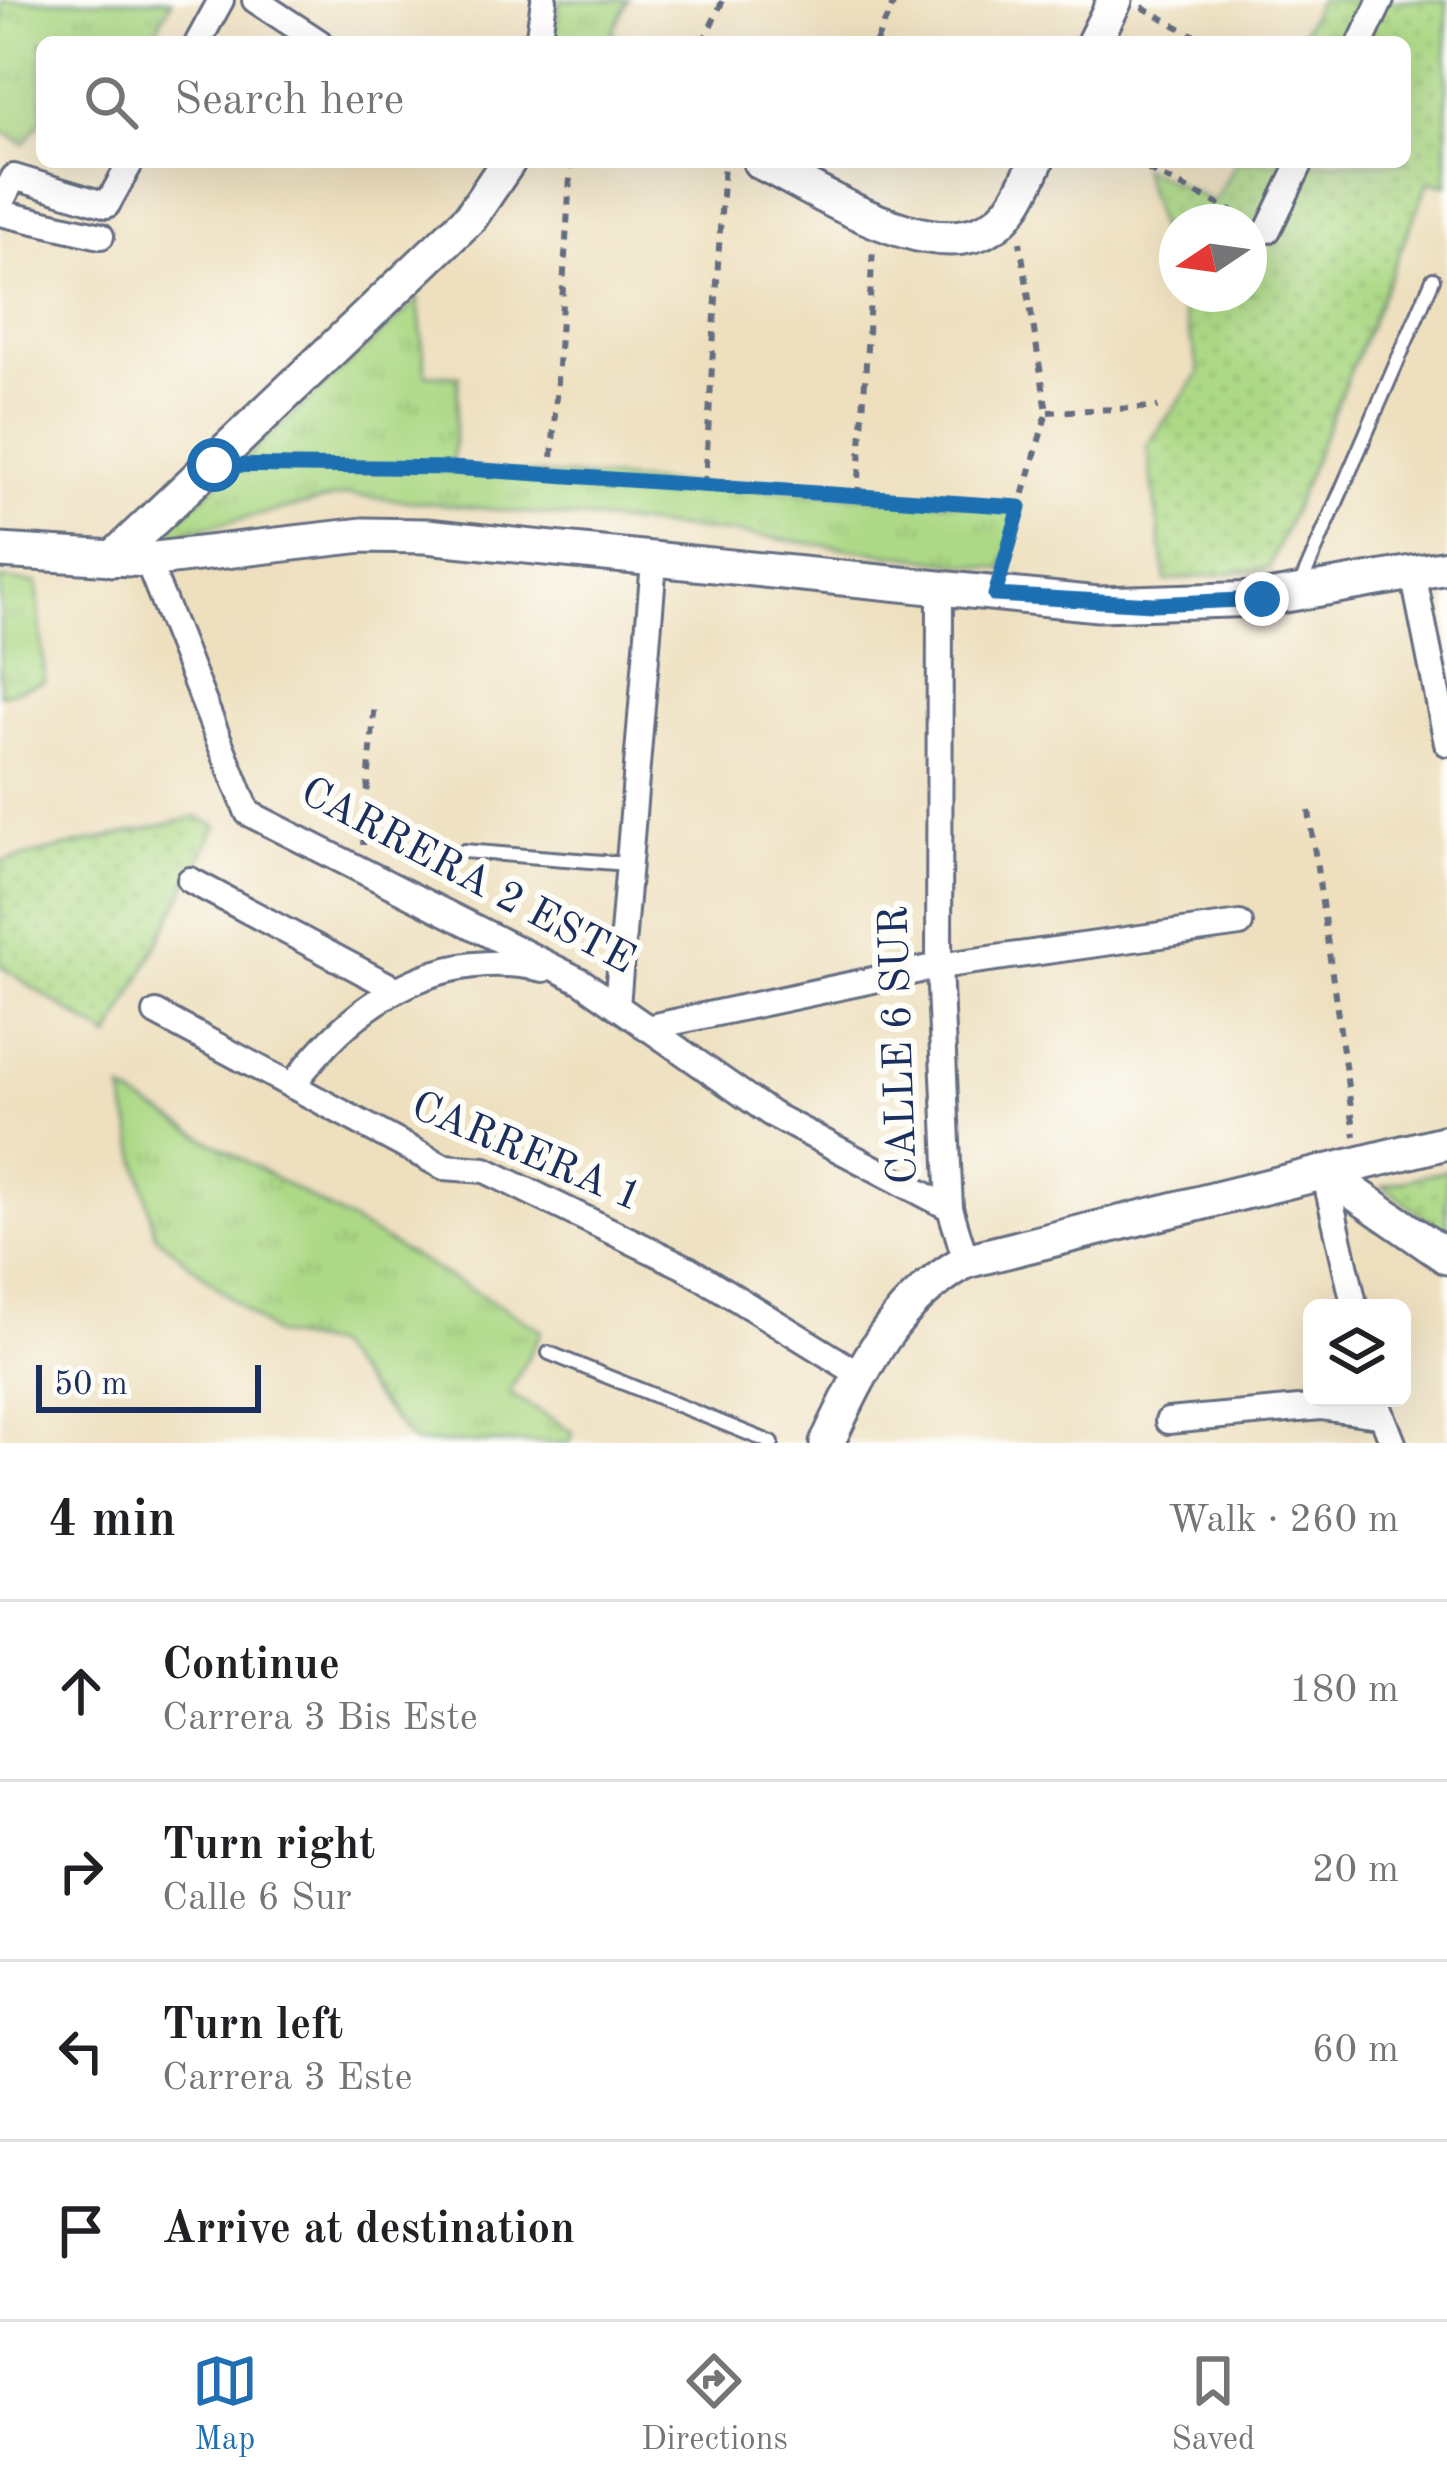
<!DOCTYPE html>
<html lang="en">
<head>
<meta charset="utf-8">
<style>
  :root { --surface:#fff; --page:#f6f6f6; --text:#202124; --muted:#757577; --line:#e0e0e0; --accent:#1f6fb2 }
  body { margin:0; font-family:"Old Standard TT",serif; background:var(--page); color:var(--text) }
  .controls { position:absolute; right:36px; bottom:36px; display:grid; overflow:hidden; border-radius:18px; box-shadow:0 12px 48px #0002 }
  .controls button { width:108px; height:108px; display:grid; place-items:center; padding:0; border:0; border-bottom:3px solid var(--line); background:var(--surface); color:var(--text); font:60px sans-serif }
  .compass { position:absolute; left:1159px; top:204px; width:108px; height:108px; border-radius:50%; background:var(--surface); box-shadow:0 12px 48px #0002; rotate:257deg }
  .scale { position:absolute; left:36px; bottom:30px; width:225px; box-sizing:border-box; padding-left:12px; border:6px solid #1b2f5e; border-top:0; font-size:33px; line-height:42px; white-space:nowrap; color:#1b2f5e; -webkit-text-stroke:9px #fdfcf7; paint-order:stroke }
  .stop { position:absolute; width:36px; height:36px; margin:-27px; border:9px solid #1f6fb2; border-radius:50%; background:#fff }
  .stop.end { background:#1f6fb2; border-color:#fff; box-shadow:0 3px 12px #0008 }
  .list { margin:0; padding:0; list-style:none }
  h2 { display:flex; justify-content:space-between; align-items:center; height:156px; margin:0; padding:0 48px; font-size:51px }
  h2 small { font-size:39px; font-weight:400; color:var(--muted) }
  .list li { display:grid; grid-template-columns:78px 1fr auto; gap:36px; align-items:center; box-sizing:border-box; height:180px; padding:0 48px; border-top:3px solid var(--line) }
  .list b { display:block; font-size:45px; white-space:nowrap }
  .list p { margin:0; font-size:39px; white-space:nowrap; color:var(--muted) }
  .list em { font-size:39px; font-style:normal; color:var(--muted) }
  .icon { flex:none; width:66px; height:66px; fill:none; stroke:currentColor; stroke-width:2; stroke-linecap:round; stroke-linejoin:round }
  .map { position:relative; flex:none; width:1447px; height:1443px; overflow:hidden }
  .search { position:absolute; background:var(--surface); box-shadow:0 12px 48px #0002; left:36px; right:36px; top:36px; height:132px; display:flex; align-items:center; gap:30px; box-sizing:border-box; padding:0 42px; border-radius:18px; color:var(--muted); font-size:45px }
  .sheet { height:876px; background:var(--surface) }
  nav { display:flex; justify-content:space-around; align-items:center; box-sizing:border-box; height:168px; border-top:3px solid var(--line); background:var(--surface); font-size:33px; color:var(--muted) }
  nav a { display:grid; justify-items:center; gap:6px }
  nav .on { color:var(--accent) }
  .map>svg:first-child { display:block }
  .grass { fill:url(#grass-tufts); stroke:#648472; stroke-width:3 }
  .park { fill:url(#park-dots); stroke:#648472; stroke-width:3 }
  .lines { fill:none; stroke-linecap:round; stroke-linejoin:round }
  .service-casing { stroke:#656d80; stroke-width:18 }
  .minor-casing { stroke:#656d80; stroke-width:30 }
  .tertiary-casing { stroke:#656d80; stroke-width:39 }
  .path { stroke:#656d80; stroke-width:6; stroke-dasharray:9 9; stroke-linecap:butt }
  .service { stroke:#fff; stroke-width:12 }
  .minor { stroke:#fff; stroke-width:24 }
  .tertiary { stroke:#fff; stroke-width:33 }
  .route { stroke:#1f6fb2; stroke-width:15 }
  .labels { text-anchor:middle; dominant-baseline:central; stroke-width:12; stroke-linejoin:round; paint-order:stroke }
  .street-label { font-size:42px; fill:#1b2f5e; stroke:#fdfcf7 }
</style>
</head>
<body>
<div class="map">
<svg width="1447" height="1443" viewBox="0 0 1447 1443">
  <defs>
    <pattern id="grass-tufts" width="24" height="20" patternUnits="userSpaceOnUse" patternTransform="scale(3)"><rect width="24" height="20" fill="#add986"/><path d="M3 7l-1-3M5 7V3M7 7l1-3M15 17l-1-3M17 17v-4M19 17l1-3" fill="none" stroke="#94bb76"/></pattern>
    <pattern id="park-dots" width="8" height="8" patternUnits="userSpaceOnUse" patternTransform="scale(3)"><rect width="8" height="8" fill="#add986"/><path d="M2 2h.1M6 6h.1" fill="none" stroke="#94bb76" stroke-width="1.8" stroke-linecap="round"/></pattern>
  </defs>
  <rect width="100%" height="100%" fill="#fdfcf7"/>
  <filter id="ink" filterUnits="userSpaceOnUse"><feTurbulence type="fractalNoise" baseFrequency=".00833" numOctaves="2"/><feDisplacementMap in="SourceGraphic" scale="24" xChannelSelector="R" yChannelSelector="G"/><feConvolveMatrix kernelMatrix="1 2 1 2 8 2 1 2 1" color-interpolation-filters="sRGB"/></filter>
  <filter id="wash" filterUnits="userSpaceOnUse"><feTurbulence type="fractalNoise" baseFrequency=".004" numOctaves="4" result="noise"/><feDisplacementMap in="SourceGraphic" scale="48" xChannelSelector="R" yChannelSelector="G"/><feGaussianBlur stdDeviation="2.7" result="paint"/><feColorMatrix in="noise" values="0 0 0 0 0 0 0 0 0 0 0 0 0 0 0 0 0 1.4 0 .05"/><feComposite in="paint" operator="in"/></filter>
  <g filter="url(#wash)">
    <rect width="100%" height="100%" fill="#eee0bf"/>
    <g class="grass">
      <polygon points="2,0 172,0 150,42 42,42 42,120 24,144 0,130"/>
      <polygon points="560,0 628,0 612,33 627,42 554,38"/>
      <polygon points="418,300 426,374 459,376 452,468 1020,507 1002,569 741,534 347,495 158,538"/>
      <polygon points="0,579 37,583 45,681 0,695"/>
      <polygon points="122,1091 542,1330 509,1393 573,1432 570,1443 413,1443 331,1345 275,1335 155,1235"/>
    </g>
    <g class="park">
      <polygon points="1319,0 1447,0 1447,185 1429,181 1269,568 1166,581 1147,446 1200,372 1178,294 1249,294 1249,222 1177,222 1177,292 1141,167 1214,202 1236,162 1405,162 1405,42 1297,42"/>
      <polygon points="197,817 217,826 110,1038 0,966 0,862"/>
      <polygon points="1447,1170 1447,1234 1383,1186"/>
    </g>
  </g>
  <g filter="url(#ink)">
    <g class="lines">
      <defs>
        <g id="service">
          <polyline points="1300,586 1433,279"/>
          <polyline points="464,851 628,864"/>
          <polyline points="549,1353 772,1443"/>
        </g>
        <g id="minor">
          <polyline points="255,0 319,42"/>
          <polyline points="198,42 221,0"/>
          <polyline points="538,42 544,0"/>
          <polyline points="1361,42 1381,0"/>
          <polyline points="0,204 14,177 107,205 131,162"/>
          <polyline points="0,213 101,236"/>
          <polyline points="1268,230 1301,162"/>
          <polyline points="147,560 248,813 581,981 771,1114 950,1208"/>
          <polyline points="1413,573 1447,743"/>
          <polyline points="940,589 939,966 950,1208 966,1261"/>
          <polyline points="190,880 395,989"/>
          <polyline points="617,1006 654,562"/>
          <polyline points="156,1013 444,1167 485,1170 687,1268 859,1374"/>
          <polyline points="646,1028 939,966 1240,924"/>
          <path d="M292,1086C352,1003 438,946 544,969"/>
          <polyline points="1324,1172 1355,1308"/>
          <polyline points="1376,1400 1393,1443"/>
          <polyline points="1168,1421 1321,1407 1379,1415"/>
        </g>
        <g id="tertiary">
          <polyline points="1094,42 1115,0"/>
          <path d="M760,162C822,192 941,275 1002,219C1018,204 1027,181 1036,162"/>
          <polyline points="0,551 147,560 363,535 426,536 1098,604 1262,599 1447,567"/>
          <polyline points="112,559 470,218 508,162"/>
          <polyline points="1324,1172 1447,1257"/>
          <path d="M827,1443C862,1369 892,1303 966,1261L1447,1142"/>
        </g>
      </defs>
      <use href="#service" class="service-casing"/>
      <use href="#minor" class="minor-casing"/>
      <use href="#tertiary" class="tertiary-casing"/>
      <g class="path">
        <polyline points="1142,7 1206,42"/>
        <polyline points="703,42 723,0"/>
        <polyline points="876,42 895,0"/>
        <polyline points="1132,162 1244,217"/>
        <polyline points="1048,412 1158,407"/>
        <polyline points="257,465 451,468 1020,507"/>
        <polyline points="551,475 571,162"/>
        <polyline points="705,485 724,162"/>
        <polyline points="858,496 873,248"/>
        <polyline points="1004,563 1047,412 1020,242"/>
        <polyline points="1309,811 1355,1136"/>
        <polyline points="363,845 375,702"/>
      </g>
      <use href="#service" class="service"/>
      <use href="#minor" class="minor"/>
      <use href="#tertiary" class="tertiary"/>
    </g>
  </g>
  <g class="lines" filter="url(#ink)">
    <polyline class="route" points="214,465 452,468 1020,507 995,595 1153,604 1262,599"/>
  </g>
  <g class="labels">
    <g class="street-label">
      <text transform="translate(467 877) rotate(28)">CARRERA 2 ESTE</text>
      <text transform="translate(900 1045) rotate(-92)">CALLE 6 SUR</text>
      <text transform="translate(526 1153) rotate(23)">CARRERA 1</text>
    </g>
  </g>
</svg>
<div class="controls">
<button><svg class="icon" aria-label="layers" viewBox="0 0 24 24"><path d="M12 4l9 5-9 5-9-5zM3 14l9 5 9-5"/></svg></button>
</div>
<svg class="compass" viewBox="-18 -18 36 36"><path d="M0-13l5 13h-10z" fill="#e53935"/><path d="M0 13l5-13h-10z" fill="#757577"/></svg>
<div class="scale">50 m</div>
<div class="stop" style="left:214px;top:465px"></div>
<div class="stop end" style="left:1262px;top:599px"></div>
<div class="search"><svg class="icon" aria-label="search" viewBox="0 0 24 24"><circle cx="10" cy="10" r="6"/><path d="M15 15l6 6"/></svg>Search here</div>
</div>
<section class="sheet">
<h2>4 min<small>Walk · 260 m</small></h2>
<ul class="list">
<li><svg class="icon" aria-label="ahead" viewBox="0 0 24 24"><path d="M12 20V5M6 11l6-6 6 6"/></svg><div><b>Continue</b><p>Carrera 3 Bis Este</p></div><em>180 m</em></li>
<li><svg class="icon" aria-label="right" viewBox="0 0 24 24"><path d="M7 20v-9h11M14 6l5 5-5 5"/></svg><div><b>Turn right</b><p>Calle 6 Sur</p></div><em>20 m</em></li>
<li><svg class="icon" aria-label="left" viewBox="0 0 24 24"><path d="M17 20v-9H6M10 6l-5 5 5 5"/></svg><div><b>Turn left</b><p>Carrera 3 Este</p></div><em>60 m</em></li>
<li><svg class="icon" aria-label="arrive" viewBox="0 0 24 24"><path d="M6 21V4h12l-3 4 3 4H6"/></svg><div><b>Arrive at destination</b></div></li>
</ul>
</section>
<nav>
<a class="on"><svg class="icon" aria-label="map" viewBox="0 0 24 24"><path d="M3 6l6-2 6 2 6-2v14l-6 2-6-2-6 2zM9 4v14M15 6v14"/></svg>Map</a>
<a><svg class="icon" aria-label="directions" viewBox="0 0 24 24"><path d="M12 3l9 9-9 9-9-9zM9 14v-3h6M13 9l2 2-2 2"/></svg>Directions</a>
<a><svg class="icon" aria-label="saved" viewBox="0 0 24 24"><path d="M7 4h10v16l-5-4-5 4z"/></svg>Saved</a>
</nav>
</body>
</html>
